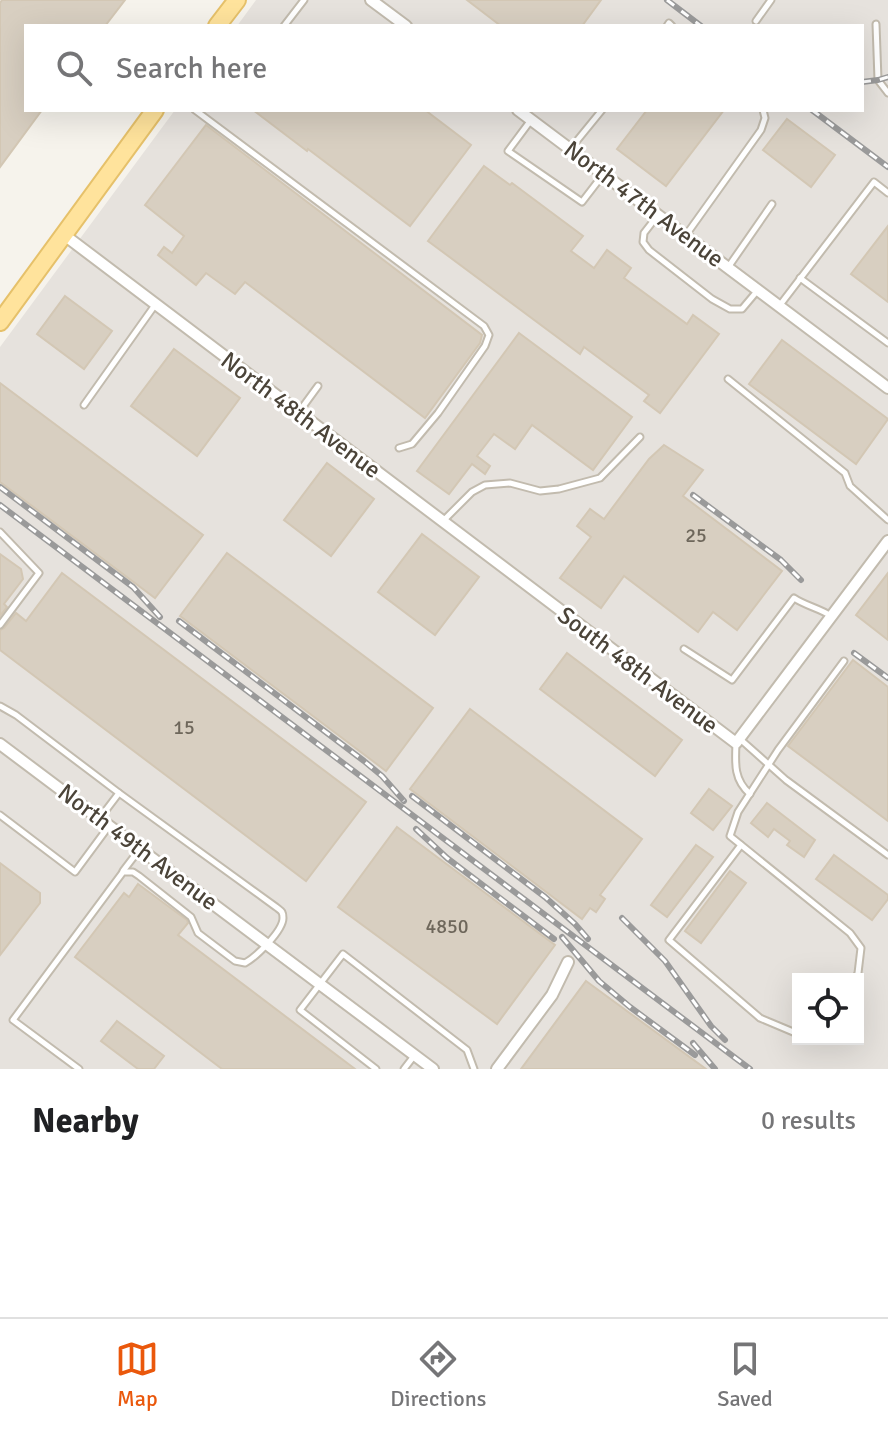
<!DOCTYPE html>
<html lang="en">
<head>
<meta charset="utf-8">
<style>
  :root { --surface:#fff; --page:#f6f6f6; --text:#202124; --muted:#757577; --line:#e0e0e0; --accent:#ea580c }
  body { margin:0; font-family:Signika,sans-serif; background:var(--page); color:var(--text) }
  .controls { position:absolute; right:24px; bottom:24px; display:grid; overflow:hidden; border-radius:0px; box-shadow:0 8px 32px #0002 }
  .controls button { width:72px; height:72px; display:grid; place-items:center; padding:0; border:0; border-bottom:2px solid var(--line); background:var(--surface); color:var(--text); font:40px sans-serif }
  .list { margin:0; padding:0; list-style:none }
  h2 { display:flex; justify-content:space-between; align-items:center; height:104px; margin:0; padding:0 32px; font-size:34px }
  h2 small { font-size:26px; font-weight:400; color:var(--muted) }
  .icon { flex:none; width:44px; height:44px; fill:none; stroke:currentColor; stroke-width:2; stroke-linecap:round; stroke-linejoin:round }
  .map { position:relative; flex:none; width:888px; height:1069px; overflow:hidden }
  .search { position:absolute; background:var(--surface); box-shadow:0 8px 32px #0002; left:24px; right:24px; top:24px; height:88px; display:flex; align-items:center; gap:20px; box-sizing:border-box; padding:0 28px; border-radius:0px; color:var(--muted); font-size:30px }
  .sheet { height:248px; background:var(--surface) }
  nav { display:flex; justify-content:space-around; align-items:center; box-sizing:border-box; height:112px; border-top:2px solid var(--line); background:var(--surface); font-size:22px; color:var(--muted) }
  nav a { display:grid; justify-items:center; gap:4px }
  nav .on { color:var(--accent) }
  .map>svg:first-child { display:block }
  .industrial { fill:#e6e2dd; fill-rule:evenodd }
  .building { fill:#d8cfc1; stroke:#d3c7b4; stroke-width:2 }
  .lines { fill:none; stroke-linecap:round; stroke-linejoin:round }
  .lane-casing { stroke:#c2bbae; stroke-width:9 }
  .street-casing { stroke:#c2bbae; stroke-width:14 }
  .primary-casing { stroke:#e6c16a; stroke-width:20 }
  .lane { stroke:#fff; stroke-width:5 }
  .street { stroke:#fff; stroke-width:10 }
  .primary { stroke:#ffe39c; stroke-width:16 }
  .rail-casing { stroke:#9a9a9a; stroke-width:6 }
  .rail { stroke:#fff; stroke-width:3; stroke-dasharray:9; stroke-linecap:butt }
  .labels { text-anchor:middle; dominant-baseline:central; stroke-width:6; stroke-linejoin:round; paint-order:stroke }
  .number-label { font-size:20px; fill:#6e675b }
  .street-label { font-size:24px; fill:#4b4439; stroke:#fff }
</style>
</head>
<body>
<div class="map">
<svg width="888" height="1069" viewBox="0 0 888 1069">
  <rect width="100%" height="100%" fill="#f6f3ec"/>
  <path class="industrial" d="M256,0H888V1069H0V347L175,110H862V26H237ZM798,979H858V1039H798Z"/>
  <g class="building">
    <polygon points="2,0 125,0 105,26 26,26 26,110 42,110 0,167 0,3"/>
    <polygon points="467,0 601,0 582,26 501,26"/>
    <polygon points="253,110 425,110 471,145 410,226 308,149 307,151"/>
    <polygon points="647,110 724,110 666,186 617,149"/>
    <polygon points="787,119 835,155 811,187 763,150"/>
    <polygon points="206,125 482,335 480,343 425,418 245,282 235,294 206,273 196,285 158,255 164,247 172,253 184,236 145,205"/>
    <polygon points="484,166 510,185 512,183 583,236 571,251 594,268 607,250 631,268 624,278 687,324 693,315 719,334 660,413 644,401 649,395 584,347 580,354 428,241"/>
    <polygon points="888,226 888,302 851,274"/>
    <polygon points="65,296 112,331 84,369 37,334"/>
    <polygon points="519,333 632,417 593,470 532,425 515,449 494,434 477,456 490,466 485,474 472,464 449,494 417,471"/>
    <polygon points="782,340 888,419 856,464 749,384"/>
    <polygon points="174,349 240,398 197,456 131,406"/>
    <polygon points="0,383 203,535 155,598 0,482"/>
    <polygon points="664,445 703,470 683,496 782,571 737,630 713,612 698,632 624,576 601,608 560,578 591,537 577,526 590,509 604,519 649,459"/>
    <polygon points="327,463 374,499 331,556 284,520"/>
    <polygon points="422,534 479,577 435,635 378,592"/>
    <polygon points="227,553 433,708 386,771 180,616"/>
    <polygon points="0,554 21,569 23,579 4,604 7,607 0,616"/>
    <polygon points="62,573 366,802 306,881 0,650 0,630 4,628 16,613 26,621"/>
    <polygon points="888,573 888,640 856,615"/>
    <polygon points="567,653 682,740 655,776 540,689"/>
    <polygon points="853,660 888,687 888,821 788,746"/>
    <polygon points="470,709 642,839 600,895 605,899 596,912 590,908 582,919 410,789"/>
    <polygon points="709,789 732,806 713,830 691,813"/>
    <polygon points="767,803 815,840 804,857 787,845 790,841 774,829 768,837 751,823"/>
    <polygon points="397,827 555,945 497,1024 338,907"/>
    <polygon points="696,845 713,857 667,917 651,905"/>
    <polygon points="834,855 888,895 888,899 872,920 816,879"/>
    <polygon points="0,863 40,893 40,903 0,955"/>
    <polygon points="730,871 746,883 701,943 685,931"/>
    <polygon points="138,884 187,920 188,923 178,935 355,1069 222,1069 75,957 124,893 129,897"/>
    <polygon points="586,981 706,1069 521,1069"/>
    <polygon points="117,1021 164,1056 154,1069 138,1069 101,1041"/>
  </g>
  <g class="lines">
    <defs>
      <g id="lane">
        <polyline points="756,21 771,0"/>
        <polyline points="876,24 878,80 888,93"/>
        <polyline points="284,26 304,0"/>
        <polyline points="667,26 669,23 672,26"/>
        <polyline points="195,110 484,326 489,335 485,346 438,413 412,444 399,448"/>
        <polyline points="531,120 508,151 582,202 602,176"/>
        <polyline points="571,148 602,110"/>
        <polyline points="658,215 644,233 643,242 649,250 712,299 730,309 742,309 758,290"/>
        <polyline points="686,235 761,130 765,118 763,110"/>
        <polyline points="729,266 772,204"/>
        <polyline points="800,278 888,343"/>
        <polyline points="780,305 874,182 888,193"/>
        <polyline points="728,379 845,473 850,486 888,520"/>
        <polyline points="84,405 155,305"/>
        <polyline points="299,412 318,386"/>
        <polyline points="443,521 472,492 485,485 510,483 540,491 559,489 600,478 640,437"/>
        <polyline points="0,532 39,573 0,625"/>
        <path d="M684,649L732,680L794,598C806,606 819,608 831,616"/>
        <polyline points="844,661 778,750 738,812 730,836 850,933 861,948 858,973 855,979"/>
        <path d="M0,706L16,715L119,793L276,907C281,911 283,911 283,918C283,931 256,957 245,963L235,961L198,933L191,917L139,876L133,872H123L13,1020L79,1069"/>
        <polyline points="740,739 786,780 888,855"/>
        <path d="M736,744C735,764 734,780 750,794"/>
        <polyline points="0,815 75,872 109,826"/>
        <polyline points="100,818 119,793"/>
        <polyline points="741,845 669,940 760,1018 798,1034"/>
        <polyline points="123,871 139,850"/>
        <polyline points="376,1069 300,1010 343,954 467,1050 474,1069"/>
        <polyline points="404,1069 414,1056"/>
      </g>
      <g id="street">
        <polyline points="371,0 406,26"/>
        <polyline points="518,110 888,388"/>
        <polyline points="63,234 736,743 888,541"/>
        <polyline points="0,744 433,1069"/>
        <polyline points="497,1069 552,995 568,962"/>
      </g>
      <g id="primary">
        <polyline points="217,26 237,0"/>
        <polyline points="0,322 155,110"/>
      </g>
    </defs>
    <use href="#lane" class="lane-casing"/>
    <use href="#street" class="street-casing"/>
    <use href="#primary" class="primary-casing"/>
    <use href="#lane" class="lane"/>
    <use href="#street" class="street"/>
    <use href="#primary" class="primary"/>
    <defs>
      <g id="rail">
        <polyline points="667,0 701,26"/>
        <polyline points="862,82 878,80 888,77"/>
        <polyline points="812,110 888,167"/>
        <polyline points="0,487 133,587 160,617"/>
        <polyline points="693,495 781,560 801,580"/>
        <polyline points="0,505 750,1069"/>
        <polyline points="179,621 364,761 382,776 404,801"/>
        <polyline points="854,653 888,678"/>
        <polyline points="412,796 545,897 575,924 588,939"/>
        <polyline points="416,829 447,858 554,939"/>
        <polyline points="622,918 665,961 711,1026 725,1040"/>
        <polyline points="562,937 599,981 630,1007 695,1055"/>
        <polyline points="693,1043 715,1069"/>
      </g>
    </defs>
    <use href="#rail" class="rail-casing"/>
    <use href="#rail" class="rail"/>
  </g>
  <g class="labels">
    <g class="number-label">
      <text x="696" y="535">25</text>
      <text x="184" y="727">15</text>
      <text x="447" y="926">4850</text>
    </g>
    <g class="street-label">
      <text transform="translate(644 204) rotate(37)">North 47th Avenue</text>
      <text transform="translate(301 415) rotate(37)">North 48th Avenue</text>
      <text transform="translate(638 670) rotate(37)">South 48th Avenue</text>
      <text transform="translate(138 847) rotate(37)">North 49th Avenue</text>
    </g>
  </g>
</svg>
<div class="controls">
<button><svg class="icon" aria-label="locate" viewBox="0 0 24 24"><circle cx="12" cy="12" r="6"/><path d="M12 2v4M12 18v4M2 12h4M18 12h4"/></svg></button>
</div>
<div class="search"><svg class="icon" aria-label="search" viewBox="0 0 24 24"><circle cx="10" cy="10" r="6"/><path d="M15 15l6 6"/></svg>Search here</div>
</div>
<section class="sheet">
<h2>Nearby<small>0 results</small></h2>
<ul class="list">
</ul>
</section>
<nav>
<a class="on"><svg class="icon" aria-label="map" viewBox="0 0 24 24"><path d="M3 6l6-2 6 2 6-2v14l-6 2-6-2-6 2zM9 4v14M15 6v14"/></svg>Map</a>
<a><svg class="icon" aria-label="directions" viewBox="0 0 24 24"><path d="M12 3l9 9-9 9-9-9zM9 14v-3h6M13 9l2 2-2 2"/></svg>Directions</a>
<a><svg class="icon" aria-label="saved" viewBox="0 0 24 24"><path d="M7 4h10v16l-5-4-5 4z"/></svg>Saved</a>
</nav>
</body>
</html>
